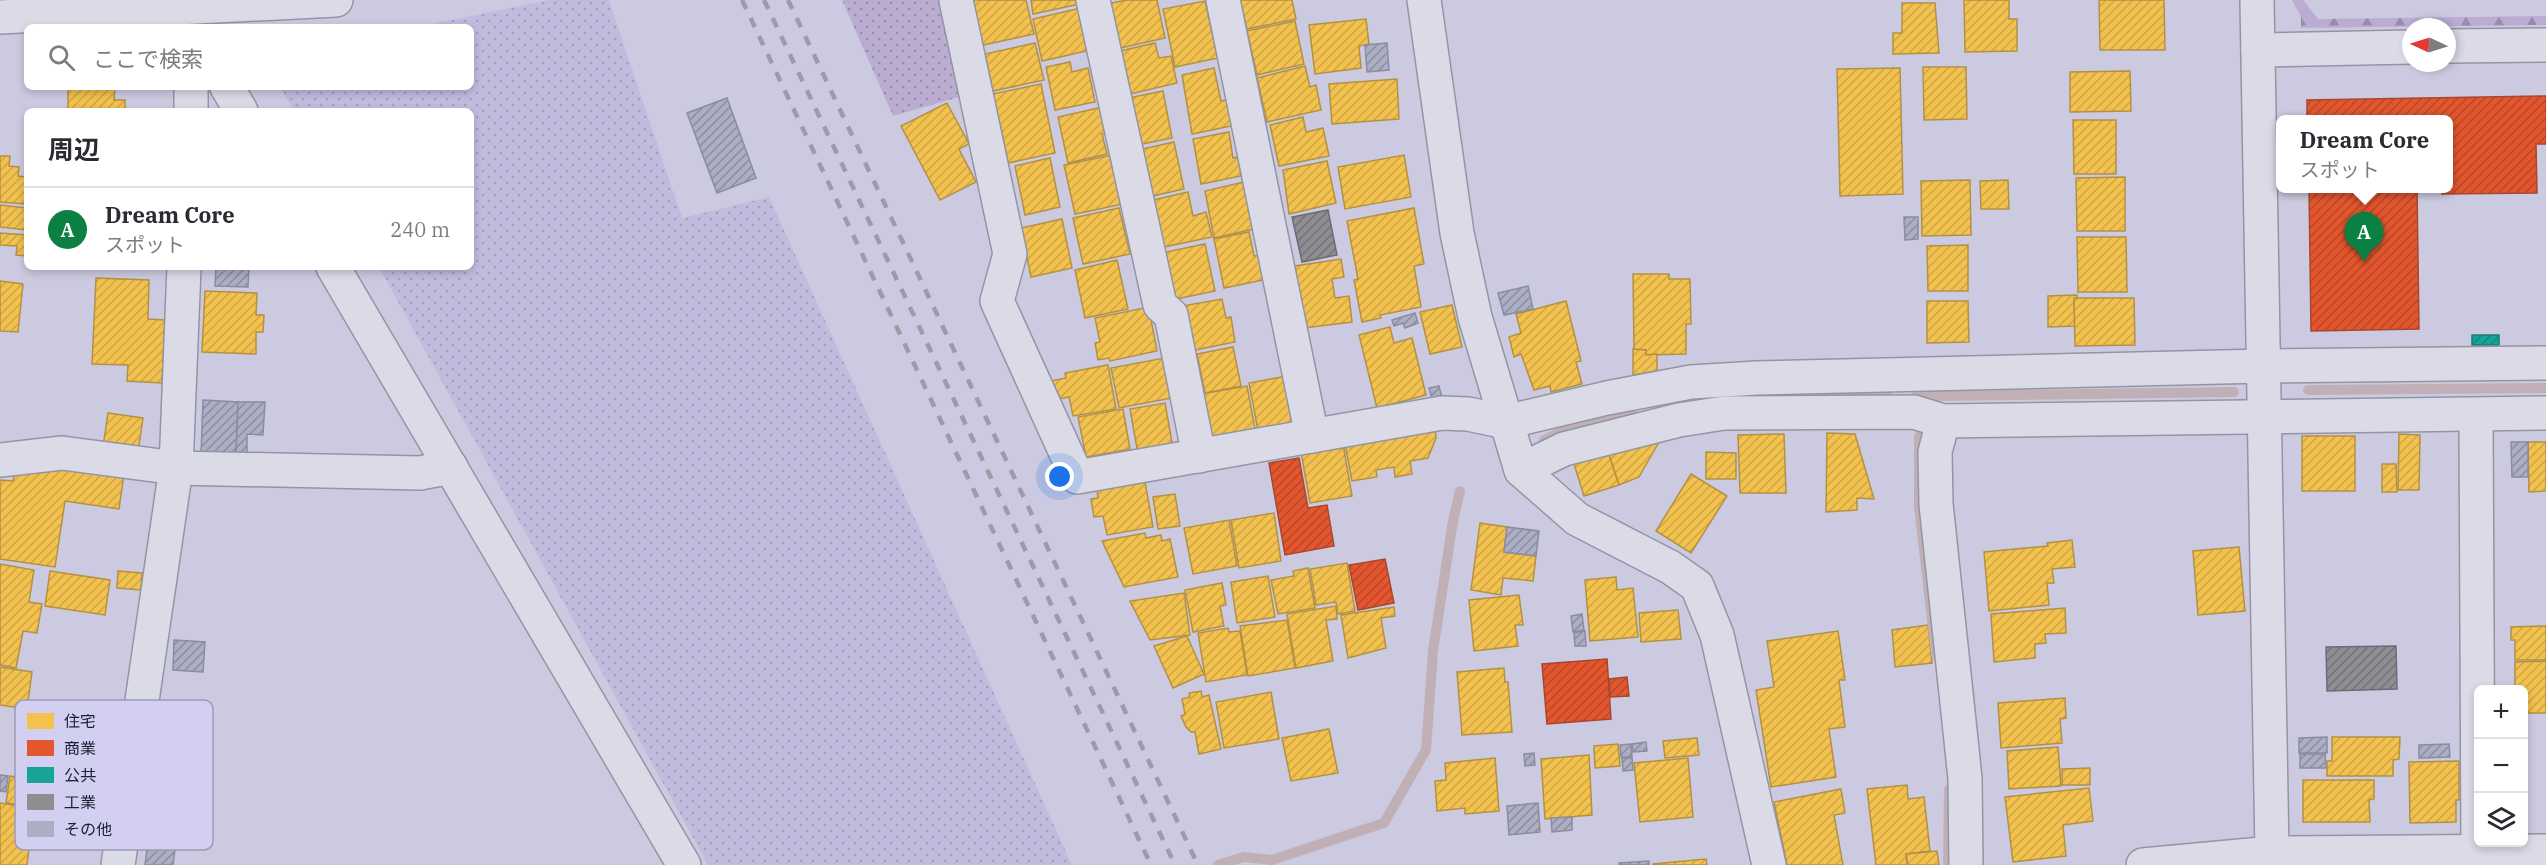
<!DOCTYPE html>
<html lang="ja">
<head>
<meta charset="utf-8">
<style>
  :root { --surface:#fff; --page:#f7f7f7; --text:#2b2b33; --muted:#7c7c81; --line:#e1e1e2; --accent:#0b8043 }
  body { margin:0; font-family:"IBM Plex Serif","Noto Sans JP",serif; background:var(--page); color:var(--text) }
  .controls { position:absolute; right:18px; bottom:18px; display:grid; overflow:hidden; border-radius:9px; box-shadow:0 3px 9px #0003 }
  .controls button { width:54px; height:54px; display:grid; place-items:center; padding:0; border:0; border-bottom:2px solid var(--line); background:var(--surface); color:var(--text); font:30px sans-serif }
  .compass { position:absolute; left:2402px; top:18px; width:54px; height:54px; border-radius:50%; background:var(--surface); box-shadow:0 3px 9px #0003; rotate:274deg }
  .you { position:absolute; left:1060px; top:477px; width:21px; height:21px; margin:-15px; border:4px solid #fff; border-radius:50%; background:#1a73e8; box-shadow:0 0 0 9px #1a73e833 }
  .badge { display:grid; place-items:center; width:39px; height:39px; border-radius:50%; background:var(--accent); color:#fff; font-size:20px; font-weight:700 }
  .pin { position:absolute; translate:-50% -50px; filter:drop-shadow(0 2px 3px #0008) }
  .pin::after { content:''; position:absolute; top:32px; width:21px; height:18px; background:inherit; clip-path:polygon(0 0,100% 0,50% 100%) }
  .popup { position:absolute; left:2276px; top:115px; width:177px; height:78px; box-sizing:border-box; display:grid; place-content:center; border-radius:9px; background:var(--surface); filter:drop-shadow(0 2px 4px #0005); font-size:20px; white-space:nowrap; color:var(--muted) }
  .popup b { font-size:22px; color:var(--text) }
  .popup::after { content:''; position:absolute; left:50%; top:100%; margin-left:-12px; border:12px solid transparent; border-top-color:var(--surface) }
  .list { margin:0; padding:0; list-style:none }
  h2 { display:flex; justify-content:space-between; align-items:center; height:78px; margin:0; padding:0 24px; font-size:26px }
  h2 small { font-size:20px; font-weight:400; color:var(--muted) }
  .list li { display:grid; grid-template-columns:39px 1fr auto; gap:18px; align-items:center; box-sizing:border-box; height:84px; padding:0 24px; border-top:2px solid var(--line) }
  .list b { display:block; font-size:22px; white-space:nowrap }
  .list p { margin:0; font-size:20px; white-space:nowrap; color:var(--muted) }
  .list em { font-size:20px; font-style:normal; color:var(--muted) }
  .icon { flex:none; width:33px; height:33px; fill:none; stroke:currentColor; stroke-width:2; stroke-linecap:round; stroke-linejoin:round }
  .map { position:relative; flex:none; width:2546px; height:865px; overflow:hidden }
  .search { position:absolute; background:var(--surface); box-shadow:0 3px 9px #0003; left:24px; top:24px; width:450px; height:66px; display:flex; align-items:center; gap:15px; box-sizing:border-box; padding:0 21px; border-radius:9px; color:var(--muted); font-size:22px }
  .panel { position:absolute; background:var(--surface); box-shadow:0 3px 9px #0003; left:24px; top:108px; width:450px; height:162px; border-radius:9px }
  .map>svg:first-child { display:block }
  .farmland { fill:url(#farmland-dots) }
  .grass { fill:url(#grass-dots) }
  .forest { fill:url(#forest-firs) }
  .homes { fill:url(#homes-hatch); stroke:#b29145; stroke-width:1.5 }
  .shops { fill:url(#shops-hatch); stroke:#a8462f; stroke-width:1.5 }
  .public { fill:url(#public-hatch); stroke:#197c79; stroke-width:1.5 }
  .industry { fill:url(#industry-hatch); stroke:#6b6c75; stroke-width:1.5 }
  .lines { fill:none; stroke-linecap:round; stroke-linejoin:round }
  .stream { stroke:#c0b0b5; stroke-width:10 }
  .building { fill:url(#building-hatch); stroke:#8b8c9f; stroke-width:1.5 }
  .minor-casing { stroke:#9494a5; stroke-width:36 }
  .minor { stroke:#dbdbe8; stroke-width:33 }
  .rail { stroke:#9c9ca7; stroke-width:4.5; stroke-dasharray:10 10; stroke-linecap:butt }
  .key { fill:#d2cff1; stroke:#9c9ab7; stroke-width:1.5 }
  .key-label { font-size:16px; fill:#1d2031 }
</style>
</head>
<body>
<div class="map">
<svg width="2546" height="865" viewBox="0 0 2546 865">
  <defs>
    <pattern id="farmland-dots" width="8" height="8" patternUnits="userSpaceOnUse" patternTransform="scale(1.5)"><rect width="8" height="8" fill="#c2bbde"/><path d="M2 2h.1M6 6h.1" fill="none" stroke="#a6a0bf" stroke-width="1.8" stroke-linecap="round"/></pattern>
    <pattern id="grass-dots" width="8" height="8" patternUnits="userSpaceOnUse" patternTransform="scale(1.5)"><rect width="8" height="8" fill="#bbadd1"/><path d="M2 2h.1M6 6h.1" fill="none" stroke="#978caa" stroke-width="1.8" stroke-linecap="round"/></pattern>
    <pattern id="forest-firs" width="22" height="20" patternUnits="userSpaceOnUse" patternTransform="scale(1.5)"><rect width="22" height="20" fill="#bbadd1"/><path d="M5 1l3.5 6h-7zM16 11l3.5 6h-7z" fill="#978caa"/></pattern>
    <pattern id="homes-hatch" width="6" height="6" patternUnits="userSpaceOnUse" patternTransform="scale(1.5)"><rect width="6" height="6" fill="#f2c14e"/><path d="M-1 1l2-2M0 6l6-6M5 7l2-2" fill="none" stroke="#cfa645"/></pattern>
    <pattern id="shops-hatch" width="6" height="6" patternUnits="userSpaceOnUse" patternTransform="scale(1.5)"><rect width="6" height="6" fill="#e4572e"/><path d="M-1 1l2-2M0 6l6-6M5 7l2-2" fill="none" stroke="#b84828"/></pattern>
    <pattern id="public-hatch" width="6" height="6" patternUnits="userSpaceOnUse" patternTransform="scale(1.5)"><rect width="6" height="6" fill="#17a398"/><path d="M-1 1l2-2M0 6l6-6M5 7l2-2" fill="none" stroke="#14847d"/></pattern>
    <pattern id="industry-hatch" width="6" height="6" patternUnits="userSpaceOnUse" patternTransform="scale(1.5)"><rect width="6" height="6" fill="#8d8d92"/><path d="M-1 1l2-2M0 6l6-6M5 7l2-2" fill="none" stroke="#737378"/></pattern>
    <pattern id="building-hatch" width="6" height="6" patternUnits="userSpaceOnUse" patternTransform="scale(1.5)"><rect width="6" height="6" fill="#acaec3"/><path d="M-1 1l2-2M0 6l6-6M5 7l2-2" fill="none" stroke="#8b8d9f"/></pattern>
  </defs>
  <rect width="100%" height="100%" fill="#cccae0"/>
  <polygon class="farmland" points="549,0 609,0 682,218 769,197 1072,865 708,865 379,267 471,267 471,111 294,111 280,87 471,87 471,27 418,27"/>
  <polygon class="grass" points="842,0 946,0 966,95 893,116"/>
  <polygon class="forest" points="2292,0 2303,0 2318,19 2546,16 2546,25 2301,28 2301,17"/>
  <g class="homes">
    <polygon points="968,0 1026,0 1034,34 983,45 975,11 970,12"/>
    <polygon points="1031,0 1079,0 1080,4 1033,14"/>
    <polygon points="1127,0 1157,0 1165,38 1116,49 1106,4"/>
    <polygon points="1240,0 1292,0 1296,19 1247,29"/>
    <polygon points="1964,0 2009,0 2009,19 2017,19 2017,51 1965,52"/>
    <polygon points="2099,0 2164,0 2165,50 2100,50"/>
    <polygon points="1205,1 1218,58 1175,67 1163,9"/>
    <polygon points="1902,3 1935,3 1939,53 1893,54 1893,33 1902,33"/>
    <polygon points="1081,8 1091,50 1042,61 1033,19"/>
    <polygon points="1366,19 1369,44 1359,46 1361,68 1315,74 1309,25"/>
    <polygon points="1295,21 1304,64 1257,75 1247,31"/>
    <polygon points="1035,43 1044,80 993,91 985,54"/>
    <polygon points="1155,43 1159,58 1171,56 1177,83 1130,94 1120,51"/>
    <polygon points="1070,62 1072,72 1088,68 1095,102 1055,110 1046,67"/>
    <polygon points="1305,66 1310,87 1316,85 1321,110 1267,122 1257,78"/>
    <polygon points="1923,67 1966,67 1967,119 1924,120"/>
    <polygon points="1214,68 1221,101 1231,99 1236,125 1192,134 1182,75"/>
    <polygon points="1900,68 1903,194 1840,196 1837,69"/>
    <polygon points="2130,71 2131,111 2070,112 2070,72"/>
    <polygon points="1397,79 1399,119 1332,124 1329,84"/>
    <polygon points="1041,84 1055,153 1008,163 1000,123 994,124 988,95"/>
    <polygon points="68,87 115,87 114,100 125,100 125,111 68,111"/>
    <polygon points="1163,91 1172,138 1137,145 1128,98"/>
    <polygon points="947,103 969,144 959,149 976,182 940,200 901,126"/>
    <polygon points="1103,107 1109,133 1102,134 1107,154 1068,163 1058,117"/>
    <polygon points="1303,117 1306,132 1323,128 1329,156 1279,166 1270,125"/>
    <polygon points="2073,120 2116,120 2116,174 2074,174"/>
    <polygon points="1229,132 1233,158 1238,157 1241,176 1201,184 1193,139"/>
    <polygon points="1174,142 1184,189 1148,197 1138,150"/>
    <polygon points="1112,155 1123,204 1075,214 1064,165"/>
    <polygon points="1404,155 1411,197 1345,209 1338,167"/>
    <polygon points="0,156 10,156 9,166 19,167 18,176 27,177 25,204 0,202"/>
    <polygon points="1050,158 1060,207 1025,215 1015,166"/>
    <polygon points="1327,161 1336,203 1289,214 1283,170"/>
    <polygon points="2125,177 2125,231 2077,231 2076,178"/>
    <polygon points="1970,180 1971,235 1922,236 1921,181"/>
    <polygon points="2008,180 2009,209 1981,209 1980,181"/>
    <polygon points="1244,182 1254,229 1214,238 1205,191"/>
    <polygon points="1188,192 1193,216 1206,212 1212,237 1159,248 1149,201"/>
    <polygon points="27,195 27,230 0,227 0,205 26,208"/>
    <polygon points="1119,208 1130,254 1083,264 1073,218"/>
    <polygon points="1414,208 1424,264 1414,266 1421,307 1380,315 1381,318 1362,322 1354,280 1358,279 1347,221"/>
    <polygon points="1062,219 1072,268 1031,277 1021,228"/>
    <polygon points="1249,232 1254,256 1263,255 1268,279 1224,288 1214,239"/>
    <polygon points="0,233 27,235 27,256 16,255 17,246 0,245"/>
    <polygon points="2077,237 2126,237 2127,292 2078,292"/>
    <polygon points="1205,244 1215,291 1171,300 1161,253"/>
    <polygon points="1968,245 1968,291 1928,291 1927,246"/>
    <polygon points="1341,259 1344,277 1332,279 1335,298 1349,296 1352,322 1304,328 1295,266"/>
    <polygon points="1117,260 1128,309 1085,318 1075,270"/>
    <polygon points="1633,274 1669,274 1669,279 1690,279 1691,324 1686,324 1686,354 1646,355 1646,350 1634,350"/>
    <polygon points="96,278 149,280 148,319 165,320 162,383 127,381 128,365 92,364"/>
    <polygon points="0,281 23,284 18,332 0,331"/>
    <polygon points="205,291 257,293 256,315 264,315 263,332 256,332 256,354 202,352"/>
    <polygon points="2077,295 2077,299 2074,298 2075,326 2048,327 2048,296"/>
    <polygon points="2074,298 2134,298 2135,345 2075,346"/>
    <polygon points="1222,299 1226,318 1231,317 1235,342 1190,351 1182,306"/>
    <polygon points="1566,301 1581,361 1576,362 1582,384 1551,392 1550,386 1534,390 1521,354 1514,357 1509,337 1521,333 1516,314"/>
    <polygon points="1927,301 1968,301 1969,342 1927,343"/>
    <polygon points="1452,305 1462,347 1430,354 1420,312"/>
    <polygon points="1144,308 1150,314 1157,351 1110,361 1109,358 1098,360 1095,343 1100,342 1095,318"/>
    <polygon points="1390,327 1394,343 1412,338 1426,395 1377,408 1359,335"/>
    <polygon points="1233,347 1241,386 1205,393 1197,354"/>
    <polygon points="1633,349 1646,350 1646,355 1657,354 1657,371 1633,375"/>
    <polygon points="1164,358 1172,398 1119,408 1111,368"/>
    <polygon points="1108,365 1116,409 1073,416 1069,397 1059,399 1051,381 1066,378 1065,373"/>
    <polygon points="1287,376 1296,424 1258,431 1249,383"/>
    <polygon points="1247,386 1255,429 1248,430 1248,434 1210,441 1201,394"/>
    <polygon points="1165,403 1173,448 1138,454 1130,409"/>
    <polygon points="1123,409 1130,449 1086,457 1078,417"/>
    <polygon points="108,413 143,418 138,452 103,447"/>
    <polygon points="1435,426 1436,438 1428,458 1410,461 1412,474 1395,477 1394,467 1376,470 1377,477 1352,481 1345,444"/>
    <polygon points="1827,433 1855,434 1874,499 1857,498 1857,510 1826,512"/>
    <polygon points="1784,434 1786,493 1740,493 1738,435"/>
    <polygon points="2399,434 2420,435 2419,490 2398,490"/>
    <rect x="2302" y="436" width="53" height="55"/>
    <polygon points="1659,442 1639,477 1619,485 1608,452"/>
    <polygon points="2528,442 2546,442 2546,491 2529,492"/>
    <polygon points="1343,444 1352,496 1310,503 1301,452"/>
    <polygon points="1608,452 1619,485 1584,496 1574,464"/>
    <polygon points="1706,452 1736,453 1736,479 1706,479"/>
    <polygon points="57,464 124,474 119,509 65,501 55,567 0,559 0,480 13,481 15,469"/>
    <polygon points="2382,464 2396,464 2397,492 2382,492"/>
    <polygon points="1691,474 1727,496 1691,553 1656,531"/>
    <polygon points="1145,482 1153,527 1107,535 1103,516 1094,517 1091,499 1098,498 1097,490"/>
    <polygon points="1175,494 1180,526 1158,529 1153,497"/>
    <polygon points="1274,513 1281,561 1239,568 1231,520"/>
    <polygon points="1229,520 1237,566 1193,574 1184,528"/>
    <polygon points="1480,523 1507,527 1504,552 1536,556 1533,581 1503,578 1501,595 1471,590"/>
    <polygon points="1145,533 1146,538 1161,535 1162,541 1170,539 1178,577 1124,587 1102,541"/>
    <polygon points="2072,540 2075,567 2052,569 2054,583 2047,583 2049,605 1989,611 1984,552 2048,546 2047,543"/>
    <polygon points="2239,547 2245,611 2198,615 2193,551"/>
    <polygon points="1347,563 1355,611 1338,614 1336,602 1316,605 1310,569"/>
    <polygon points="0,564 34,570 29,602 42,604 37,633 23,631 16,668 0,665"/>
    <polygon points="1308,568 1315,608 1278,614 1271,580 1294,576 1293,571"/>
    <polygon points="50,571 110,580 105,615 45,606"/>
    <polygon points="118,571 142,573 141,590 117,588"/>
    <polygon points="1268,576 1275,617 1237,623 1231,582"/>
    <polygon points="1616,577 1617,590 1633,588 1638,637 1590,641 1585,580"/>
    <polygon points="1222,583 1226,605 1220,606 1224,626 1193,632 1185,590"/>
    <polygon points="1184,593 1190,635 1150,640 1130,601"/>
    <polygon points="1519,595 1523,625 1515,625 1518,646 1474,651 1469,600"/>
    <polygon points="1336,606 1337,619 1326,620 1333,661 1296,668 1287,614"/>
    <polygon points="1394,607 1395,616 1381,618 1386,648 1348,658 1341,615"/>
    <polygon points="2065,608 2066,633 2045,634 2046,643 2035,644 2035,658 1994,662 1991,614"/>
    <polygon points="1678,610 1681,639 1641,642 1639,613"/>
    <polygon points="1287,620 1295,668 1248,676 1240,626"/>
    <polygon points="1928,625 1932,663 1895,667 1892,630"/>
    <polygon points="2546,626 2546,660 2515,660 2515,640 2511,640 2511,627"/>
    <polygon points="1228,628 1229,632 1240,631 1247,675 1206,682 1198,633"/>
    <polygon points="1838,631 1845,680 1839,680 1845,727 1829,729 1836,777 1771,787 1756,690 1774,687 1767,641"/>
    <polygon points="1187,636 1204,674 1173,688 1154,646"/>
    <polygon points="2546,661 2546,713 2524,713 2524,690 2515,690 2515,662"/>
    <polygon points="0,667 32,672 27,709 0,705"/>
    <polygon points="1504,668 1505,682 1508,682 1512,732 1462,735 1457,672"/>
    <polygon points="1201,691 1202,697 1209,695 1221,749 1199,754 1195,732 1191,732 1186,727 1181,716 1185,714 1182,699 1190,697 1189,693"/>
    <polygon points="1271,692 1279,739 1224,748 1216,702"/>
    <polygon points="2065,698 2066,718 2060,719 2062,743 2001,748 1998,703"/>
    <polygon points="83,710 122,715 119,739 80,735"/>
    <polygon points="1329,729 1338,773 1291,781 1282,738"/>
    <polygon points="2332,737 2400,737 2399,759 2393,760 2393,776 2327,776 2327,761 2332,761"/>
    <polygon points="1697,738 1699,755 1665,758 1663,741"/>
    <polygon points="1618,744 1620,766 1595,768 1594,746"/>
    <polygon points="2058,747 2061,786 2009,789 2007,751"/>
    <polygon points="1589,755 1592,815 1545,819 1541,759"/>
    <polygon points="1495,758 1499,811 1465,814 1465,808 1437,811 1435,781 1446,780 1445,763"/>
    <polygon points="1688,758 1693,817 1640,822 1634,763"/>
    <polygon points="2459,761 2459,800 2456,800 2456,822 2410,823 2409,762"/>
    <polygon points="2090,768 2090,785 2062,785 2062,769"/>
    <polygon points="10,776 40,781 36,807 6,803"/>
    <polygon points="2303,780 2374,780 2374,799 2369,800 2370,822 2303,822"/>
    <polygon points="1907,785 1908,799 1924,797 1930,851 1906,854 1907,865 1876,865 1867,789"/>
    <polygon points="2089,788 2093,821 2063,825 2066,856 2013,862 2005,797"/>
    <polygon points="1841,789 1845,813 1834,815 1843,865 1787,865 1774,802"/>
    <polygon points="0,803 34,808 27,865 0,865"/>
    <polygon points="1937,851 1939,865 1908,865 1906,854"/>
    <polygon points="1706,859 1707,865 1653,865 1653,864"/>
  </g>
  <g class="shops">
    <polygon points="2546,96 2546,144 2536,144 2537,193 2442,194 2442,188 2448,188 2448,119 2307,119 2307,100"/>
    <polygon points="2309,188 2417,188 2419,329 2311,331"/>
    <polygon points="1299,458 1308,508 1327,505 1334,546 1285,555 1269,463"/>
    <polygon points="1385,559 1394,603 1358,610 1349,565"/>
    <polygon points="1607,659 1611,719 1547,724 1542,664"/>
    <polygon points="1627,677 1629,696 1610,697 1609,679"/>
  </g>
  <rect class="public" x="2472" y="335" width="27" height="10"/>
  <g class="industry">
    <polygon points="1328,210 1337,255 1302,262 1292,217"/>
    <polygon points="2396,646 2397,689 2327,691 2326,647"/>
  </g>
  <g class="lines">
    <g class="stream">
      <polyline points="2308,390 2546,388"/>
      <polyline points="1917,394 1930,396 2234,392"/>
      <polyline points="1713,399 1887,394"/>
      <polyline points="1919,436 1919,506 1936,655"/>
      <polyline points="1544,440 1567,429 1633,415"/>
      <polyline points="1218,865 1244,857 1272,860 1384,823 1426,750 1433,651 1453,521 1460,491"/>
      <polyline points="1948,865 1949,790"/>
    </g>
  </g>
  <g class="building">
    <polygon points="1387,43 1389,70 1367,72 1365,45"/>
    <polygon points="727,98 756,178 717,193 687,113"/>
    <polygon points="1904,217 1918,217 1918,239 1905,240"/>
    <polygon points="216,267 249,267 248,287 215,286"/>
    <polygon points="1528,286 1533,309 1504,315 1498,293"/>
    <polygon points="1415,313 1418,323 1405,328 1403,323 1394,326 1392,320"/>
    <polygon points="1439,386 1442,398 1432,399 1429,388"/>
    <polygon points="203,400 238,402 236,457 201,455"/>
    <polygon points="238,402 265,402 263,435 247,434 247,457 236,457"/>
    <polygon points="2511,442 2528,442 2528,477 2512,477"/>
    <polygon points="1507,527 1539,531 1536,556 1504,552"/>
    <polygon points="1582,614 1584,630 1573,632 1571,616"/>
    <polygon points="1585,631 1586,646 1575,646 1574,633"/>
    <polygon points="174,640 205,642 203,672 173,670"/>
    <polygon points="2327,737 2327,753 2299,753 2299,738"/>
    <polygon points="1646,742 1647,751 1633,752 1632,744"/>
    <polygon points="1631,744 1632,757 1621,757 1620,745"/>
    <polygon points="2449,744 2450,757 2419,758 2419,745"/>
    <polygon points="1534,753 1535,765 1525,766 1524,754"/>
    <polygon points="2300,754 2325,754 2326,768 2300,768"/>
    <polygon points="1622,758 1632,758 1633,770 1623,771"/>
    <polygon points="0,775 8,776 6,792 0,791"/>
    <polygon points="153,800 181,803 173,865 145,865"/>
    <polygon points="1538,803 1540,832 1509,835 1507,806"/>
    <polygon points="1572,817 1572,830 1552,832 1551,818"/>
    <polygon points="1649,861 1649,865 1619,865 1619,863"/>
  </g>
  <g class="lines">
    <defs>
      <g id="minor">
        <polyline points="956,0 1010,254 997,301 1077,477 1442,413 1468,414 1506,422 1607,398 1691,382 1757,378 2263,366 2546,363"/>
        <polyline points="1093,0 1160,305 1171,315 1199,456"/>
        <polyline points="1223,0 1312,436"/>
        <polyline points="1424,0 1457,233 1475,317 1521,470 1577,519 1670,567 1697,586 1717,635 1769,865"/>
        <polyline points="2257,0 2272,853"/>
        <polyline points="0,17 336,0"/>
        <polyline points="2447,46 2546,45"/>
        <polyline points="2258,50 2411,47"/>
        <polyline points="227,87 241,111"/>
        <polyline points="191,111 191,87"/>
        <polyline points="333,267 684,865"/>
        <polyline points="2476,415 2478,851"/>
        <polyline points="1943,421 1935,452 1936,504 1965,778 1966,865"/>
        <polyline points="0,460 62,453 176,468 420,473 451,467"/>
        <polyline points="1521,470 1564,449 1679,420 1724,413 1914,412 1943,421 2546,413"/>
        <polyline points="118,865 176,468 184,267"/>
        <polyline points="2143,865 2272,853 2546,851"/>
      </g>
    </defs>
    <use href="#minor" class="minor-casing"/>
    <use href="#minor" class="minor"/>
    <g class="rail">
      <polyline points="742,0 1151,865"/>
      <polyline points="764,0 1175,865"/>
      <polyline points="788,0 1198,865"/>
    </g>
  </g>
  <rect x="15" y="700" width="198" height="150" rx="9" class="key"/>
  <rect x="27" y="713" width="27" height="16" fill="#f2c14e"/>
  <rect x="27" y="740" width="27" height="16" fill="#e4572e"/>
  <rect x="27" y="767" width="27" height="16" fill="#17a398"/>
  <rect x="27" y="794" width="27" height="16" fill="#8d8d92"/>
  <rect x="27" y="821" width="27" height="16" fill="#acaec3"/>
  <g class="key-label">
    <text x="64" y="727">住宅</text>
    <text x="64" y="754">商業</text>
    <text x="64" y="781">公共</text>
    <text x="64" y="808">工業</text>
    <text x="64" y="835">その他</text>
  </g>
</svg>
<div class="controls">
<button>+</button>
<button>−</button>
<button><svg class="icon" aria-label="layers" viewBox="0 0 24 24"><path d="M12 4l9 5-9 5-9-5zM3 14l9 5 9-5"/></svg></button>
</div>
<svg class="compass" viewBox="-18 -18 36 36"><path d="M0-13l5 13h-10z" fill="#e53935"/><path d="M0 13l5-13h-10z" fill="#7c7c81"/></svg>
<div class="you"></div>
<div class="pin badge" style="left:2364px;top:262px">A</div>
<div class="popup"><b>Dream Core</b>スポット</div>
<div class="search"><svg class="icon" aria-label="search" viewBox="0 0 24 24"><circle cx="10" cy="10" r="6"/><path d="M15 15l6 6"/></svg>ここで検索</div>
<section class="panel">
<h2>周辺<small></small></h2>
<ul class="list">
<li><span class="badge">A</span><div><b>Dream Core</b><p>スポット</p></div><em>240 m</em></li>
</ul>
</section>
</div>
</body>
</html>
